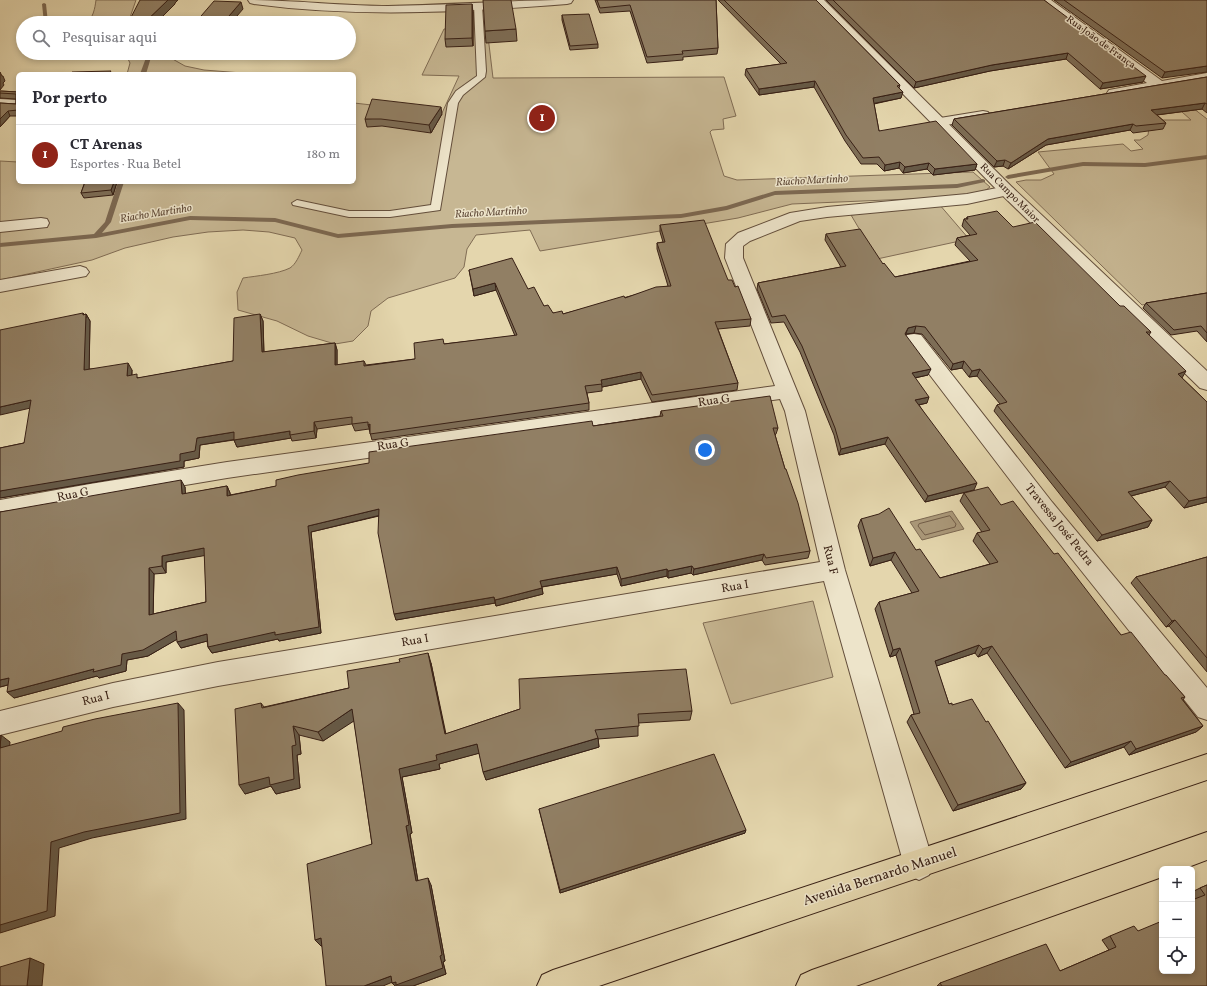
<!DOCTYPE html>
<html lang="pt">
<head>
<meta charset="utf-8">
<style>
  :root { --surface:#fff; --page:#f2f2f3; --text:#2b2b33; --muted:#7c7c81; --line:#e1e1e2; --accent:#8f2418 }
  body { margin:0; font-family:Vollkorn,serif; background:var(--page); color:var(--text) }
  .controls { position:absolute; right:12px; bottom:12px; display:grid; overflow:hidden; border-radius:6px; box-shadow:0 2px 6px #0003 }
  .controls button { width:36px; height:36px; display:grid; place-items:center; padding:0; border:0; border-bottom:1px solid var(--line); background:var(--surface); color:var(--text); font:20px sans-serif }
  .you { position:absolute; left:705px; top:450px; width:14px; height:14px; margin:-10px; border:3px solid #fff; border-radius:50%; background:#1a73e8; box-shadow:0 0 0 6px #1a73e833 }
  .badge { display:grid; place-items:center; width:26px; height:26px; border-radius:50%; background:var(--accent); color:#fff; font-size:13px; font-weight:700 }
  .pin { position:absolute; translate:-50% -50%; border:2px solid #fff; box-shadow:0 1px 4px #0006 }
  .list { margin:0; padding:0; list-style:none }
  h2 { display:flex; justify-content:space-between; align-items:center; height:52px; margin:0; padding:0 16px; font-size:17px }
  h2 small { font-size:13px; font-weight:400; color:var(--muted) }
  .list li { display:grid; grid-template-columns:26px 1fr auto; gap:12px; align-items:center; box-sizing:border-box; height:60px; padding:0 16px; border-top:1px solid var(--line) }
  .list b { display:block; font-size:15px; white-space:nowrap }
  .list p { margin:0; font-size:13px; white-space:nowrap; color:var(--muted) }
  .list em { font-size:13px; font-style:normal; color:var(--muted) }
  .icon { flex:none; width:22px; height:22px; fill:none; stroke:currentColor; stroke-width:2; stroke-linecap:round; stroke-linejoin:round }
  .map { position:relative; flex:none; width:1207px; height:986px; overflow:hidden }
  .search { position:absolute; background:var(--surface); box-shadow:0 2px 6px #0003; left:16px; top:16px; width:340px; height:44px; display:flex; align-items:center; gap:10px; box-sizing:border-box; padding:0 14px; border-radius:22px; color:var(--muted); font-size:15px }
  .panel { position:absolute; background:var(--surface); box-shadow:0 2px 6px #0003; left:16px; top:72px; width:340px; height:112px; border-radius:6px }
  .map>svg:first-child { display:block }
  .green { fill:#c7b793; stroke:#806c54 }
  .water { fill:#aa9879; stroke:#7c6851 }
  .lines { fill:none; stroke-linecap:round; stroke-linejoin:round }
  .shore { stroke:#715c47; stroke-width:1 }
  .stream { fill:#7c6851; fill-rule:evenodd }
  .service-casing { stroke:#634e3b; stroke-width:2 }
  .minor-casing { stroke:#634e3b; stroke-width:2 }
  .tertiary-casing { stroke:#634e3b; stroke-width:2 }
  .primary-casing { stroke:#382015; stroke-width:2 }
  .service { fill:#ede4ca; fill-rule:evenodd }
  .minor { fill:#ede4ca; fill-rule:evenodd }
  .tertiary { fill:#ede4ca; fill-rule:evenodd }
  .primary { fill:#e4d6ad; fill-rule:evenodd }
  .wall { fill:#7d6d56; stroke:#382015; fill-rule:evenodd }
  .shaded-wall { fill:#665946; stroke:#382015 }
  .building { fill:#917f64; stroke:#382015; fill-rule:evenodd }
  .labels { text-anchor:middle; dominant-baseline:central; stroke-width:3; stroke-linejoin:round; paint-order:stroke }
  .far-street-label { font-size:10px; fill:#382015; stroke:#ede4ca }
  .far-water-label { font-size:11px; font-style:italic; fill:#604a38; stroke:#ede4ca }
  .street-label { font-size:12px; fill:#382015; stroke:#ede4ca }
  .near-street-label { font-size:14px; fill:#382015; stroke:#ede4ca }
</style>
</head>
<body>
<div class="map">
<svg width="1207" height="986" viewBox="0 0 1207 986">
  <rect width="100%" height="100%" fill="#e4d6ad"/>
  <filter id="stains"><feTurbulence type="fractalNoise" baseFrequency=".005" numOctaves="4"/><feColorMatrix values="0 0 0 0 .2 0 0 0 0 .09 0 0 0 0 .02 0 0 0 .5 -.17"/></filter>
  <radialGradient id="worn" r=".72"><stop offset=".6" stop-color="#630" stop-opacity="0"/><stop offset="1" stop-color="#630" stop-opacity=".3"/></radialGradient>
  <g class="green">
    <path d="M96,0H136L128,23H86C93,19 95,8 96,0Z"/>
    <path d="M485,11L493,78L724,77L736,116L723,119L724,129L712,130L710,132L724,176L737,180L973,172L990,187L986,190L977,193L933,198L792,204L738,218L540,251L530,230L476,235L467,249L464,267L455,278L388,298L371,311L368,326L353,341L335,344L308,336L277,321L238,310L237,292L243,278C256,276 278,274 290,268C296,264 299,256 302,250L295,238L269,232L243,230L208,232L173,237L125,248L92,260L0,280V161L18,162V182H354V103L442,113L459,76L422,75L444,29H450V13Z"/>
    <polygon points="125,53 171,53 169,57 185,66 204,70 242,73 242,74 127,74 130,63"/>
    <polygon points="1184,101 1207,119 1207,293 1142,305 1016,182 1026,180 1041,180 1054,174 1038,152 1123,144 1131,151 1143,149 1134,140 1140,140 1148,135 1149,127 1153,120 1191,120 1172,103"/>
    <polygon points="939,204 969,239 877,259 851,215"/>
    <polygon points="813,601 833,677 731,704 703,623"/>
  </g>
  <polygon class="water" points="952,511 964,529 922,540 910,522"/>
  <g class="lines">
    <polygon class="shore" points="950,516 956,524 955,527 925,535 918,526 919,524"/>
    <g class="stream">
      <polygon points="44,3 46,4 48,23 44,23 42,4"/>
      <polygon points="146,53 152,54 146,74 140,74 147,55"/>
      <polygon points="1207,155 1207,159 1145,167 1083,166 1008,179 1005,177 1008,175 1083,162 1145,163"/>
      <polygon points="983,179 985,180 985,182 957,188 775,195 727,210 681,218 452,228 338,238 275,222 190,220 96,238 0,247 0,243 94,234 105,222 118,182 124,182 111,222 102,233 190,216 275,218 338,234 452,224 681,214 726,206 775,191 957,184"/>
    </g>
    <defs>
      <polygon id="service" points="475,3 478,3 482,5 486,71 485,77 463,95 458,103 440,210 390,217 349,217 293,205 292,203 297,200 349,211 390,211 431,205 448,103 456,91 477,76 474,5"/>
      <g id="minor">
        <polygon points="1037,0 1051,0 1162,81 1207,73 1207,81 1114,97 1109,96 1107,93 1109,90 1147,83"/>
        <polygon points="0,99 18,100 18,108 0,107"/>
        <polygon points="983,111 988,112 990,115 988,118 940,126 935,125 933,122 935,119 940,118"/>
        <polygon points="1007,186 1013,188 1015,191 1013,194 967,204 827,217 800,221 750,241 743,246 743,258 805,411 845,570 934,865 929,875 919,880 909,875 904,865 824,581 218,686 113,707 0,735 0,711 113,683 218,662 820,562 785,411 780,399 227,478 90,501 0,518 0,500 90,484 227,462 775,386 725,258 726,244 738,233 790,213 827,207 967,194"/>
        <polygon points="41,218 47,219 49,223 47,227 0,232 0,222"/>
        <polygon points="80,266 86,268 89,272 86,276 0,292 0,280"/>
        <polygon points="914,334 921,335 1052,502 1207,688 1207,720 1198,717 1036,514 907,345 904,340 907,335"/>
      </g>
      <g id="tertiary">
        <path d="M248,0C295,0 341,6 388,6C450,5 511,0 573,0L571,3L567,4C462,12 359,18 254,4L250,3Z"/>
        <polygon points="811,0 824,0 1013,188 1207,371 1207,390 1200,388 1001,194"/>
      </g>
      <g id="primary">
        <polygon points="1207,754 1207,780 599,986 537,986 542,975 553,970"/>
        <polygon points="1207,832 1207,860 1183,869 1162,869 1162,877 856,986 796,986 801,975 812,970"/>
      </g>
    </defs>
    <use href="#service" class="service-casing"/>
    <use href="#minor" class="minor-casing"/>
    <use href="#tertiary" class="tertiary-casing"/>
    <use href="#primary" class="primary-casing"/>
    <use href="#service" class="service"/>
    <use href="#minor" class="minor"/>
    <use href="#tertiary" class="tertiary"/>
    <use href="#primary" class="primary"/>
  </g>
  <g class="wall">
    <polygon points="595,0 716,0 718,48 717,54 683,57 683,60 647,63 630,11 600,13"/>
    <polygon points="718,0 816,0 900,85 899,88 901,98 874,104 879,131 977,164 975,170 933,175 927,169 903,173 899,168 884,171 877,164 861,164 845,141 814,87 759,95 745,75 746,69 781,64"/>
    <polygon points="826,0 1044,0 1143,82 1100,89 1066,59 990,71 914,88"/>
    <polygon points="1054,0 1207,0 1162,78"/>
    <polygon points="473,12 473,46 446,47 445,39"/>
    <polygon points="562,15 598,44 598,48 570,50 562,20"/>
    <polygon points="516,29 517,41 486,43 485,31"/>
    <polygon points="264,53 299,53 296,57"/>
    <polygon points="1207,77 1207,113 1202,109 1157,115 1166,123 1163,129 1133,133 1130,130 1046,145 1008,169 1003,166 994,167 952,125 954,119"/>
    <polygon points="0,91 18,92 18,116 10,116 0,127 0,103 16,104 16,99 0,98"/>
    <polygon points="442,114 431,133 382,126 367,127 365,119"/>
    <polygon points="85,182 117,182 113,195 84,198 81,193"/>
    <polygon points="967,217 1013,227 1120,306 1151,332 1149,335 1182,378 1207,402 1207,502 1184,508 1165,487 1131,496 1152,520 1148,527 1097,541 994,411 997,405 1000,404 977,376 969,377 962,368 951,370 922,334 914,333 906,334 905,335 928,375 915,378 927,403 919,405 974,490 925,502 885,444 839,455 834,435 800,352 784,322 771,323 757,289 758,283 841,267 825,240 826,234 883,264 895,277 970,261 955,245 957,238 970,235 962,226 964,219 966,219"/>
    <polygon points="660,225 735,287 751,319 750,326 718,329 738,383 737,390 652,402 641,379 602,387 602,391 587,393 589,403 589,410 372,440 369,429 355,431 352,424 317,429 316,438 292,441 291,438 237,447 234,440 200,445 199,458 184,461 184,467 0,498 0,448 24,443 83,313 84,315 86,314 90,321 89,369 132,370 132,375 139,378 233,361 260,314 263,321 264,352 335,343 337,350 337,365 364,361 366,365 415,359 444,344 515,336 496,290 474,296 469,270 528,289 544,306 553,313 563,314 668,286 657,249 657,243 663,242 660,232"/>
    <polygon points="1207,293 1207,342 1197,331 1171,335 1143,308 1146,303"/>
    <path d="M661,411L778,428L776,434L775,435L785,469L810,551L808,558L765,565L762,560L693,575L691,573L668,578L667,576L621,586L617,574L542,587L543,594L496,606L495,603L396,620L379,516L311,532L321,633L279,641L278,639L212,653L208,647L207,641L181,648L177,639L148,656L127,660L126,671L99,678L97,676L14,698L8,685L0,687V512L185,487V494L227,486L230,493V495L593,426L660,416ZM205,555L206,602L153,614L154,574L166,573V562Z"/>
    <polygon points="964,493 1001,505 1054,554 1121,635 1165,675 1185,697 1183,700 1203,726 1196,732 1129,755 1124,747 1065,768 987,653 978,657 975,653 936,666 949,704 986,722 1026,783 1021,789 953,811 907,722 911,715 914,714 896,655 890,657 875,609 879,602 912,593 891,560 870,566 858,526 861,519 916,550 940,578 990,564 973,541 977,533 982,532 960,501"/>
    <polygon points="1207,557 1207,672 1169,626 1166,627 1131,583 1136,577"/>
    <polygon points="431,663 446,734 520,709 692,711 690,720 638,723 638,736 598,739 599,747 486,780 479,753 439,764 440,769 402,777 412,833 410,834 418,881 431,885 445,961 443,962 446,974 413,986 395,986 392,983 322,946 321,946 372,844 354,720 323,741 299,735 301,754 297,755 300,788 276,794 271,786 245,794 261,703 264,707 349,688"/>
    <polygon points="539,809 745,833 560,893"/>
    <polygon points="1207,885 1207,986 937,986 940,983 1060,971 1109,950 1102,940 1110,936 1162,971 1195,899 1192,893 1192,892 1200,888"/>
  </g>
  <g class="shaded-wall">
    <polygon points="168,0 178,0 175,3 175,4 156,23 144,23"/>
    <polygon points="241,2 243,9 231,23 223,23"/>
    <polygon points="472,4 473,12 473,46 472,38"/>
    <polygon points="295,53 299,53 296,57"/>
    <polygon points="1068,53 1066,59 990,71 914,88 916,82 992,65"/>
    <polygon points="1207,66 1207,72 1162,78 1165,72"/>
    <polygon points="0,72 2,76 3,76 5,81 3,83 4,85 0,90"/>
    <polygon points="1146,76 1143,82 1100,89 1103,83"/>
    <polygon points="815,81 814,87 759,95 759,89"/>
    <polygon points="903,92 901,98 871,104 873,98"/>
    <polygon points="1205,103 1202,109 1148,116 1151,110"/>
    <polygon points="441,107 442,114 431,133 429,125"/>
    <polygon points="8,111 10,116 0,127 0,119"/>
    <polygon points="1133,124 1130,130 1046,145 1008,169 1011,163 1048,139"/>
    <polygon points="1005,160 1003,166 994,167 997,161"/>
    <polygon points="900,162 899,168 884,171 885,165"/>
    <polygon points="929,163 927,169 903,173 905,167"/>
    <polygon points="977,164 975,170 933,175 935,169"/>
    <polygon points="114,182 117,182 113,195 111,190"/>
    <polygon points="495,283 496,290 474,296 473,289"/>
    <polygon points="83,313 86,318 86,314 90,321 89,377 84,370"/>
    <polygon points="260,314 263,321 264,359 262,352"/>
    <polygon points="916,326 914,333 906,334 903,341 908,328"/>
    <polygon points="335,343 337,350 337,372 335,365"/>
    <polygon points="964,361 962,368 951,370 953,364"/>
    <polygon points="128,363 132,370 131,382 127,376"/>
    <polygon points="931,369 928,375 909,379 912,373"/>
    <polygon points="980,369 977,376 969,377 972,371"/>
    <polygon points="1186,371 1182,378 1178,374"/>
    <polygon points="641,372 641,379 602,387 601,380"/>
    <polygon points="929,397 927,403 913,406 915,400"/>
    <polygon points="31,400 35,407 0,415 0,407"/>
    <polygon points="314,422 317,429 316,438 314,431"/>
    <polygon points="370,424 370,431 368,425"/>
    <polygon points="290,431 290,435 291,438 237,447 234,440"/>
    <polygon points="234,432 237,439 200,445 199,458 184,461 184,467 0,498 0,491 180,454 197,438"/>
    <polygon points="888,437 885,444 839,455 841,449"/>
    <polygon points="181,480 185,487 186,501 182,494"/>
    <polygon points="1170,481 1165,487 1123,498 1128,492"/>
    <polygon points="977,483 974,490 925,502 928,496"/>
    <polygon points="227,486 230,493 231,502 227,496"/>
    <polygon points="1207,497 1207,502 1184,508 1189,501"/>
    <polygon points="379,509 381,515 311,532 321,633 279,641 278,639 212,653 208,647 308,526"/>
    <polygon points="1152,520 1148,527 1097,541 1102,535"/>
    <polygon points="204,548 208,555 166,562 166,573 162,566 162,556"/>
    <polygon points="895,552 891,560 870,566 873,558"/>
    <polygon points="764,554 762,560 693,575 694,569"/>
    <polygon points="692,566 691,573 668,578 668,571"/>
    <polygon points="617,567 617,574 541,587 540,581"/>
    <polygon points="149,568 154,574 153,621 149,615"/>
    <polygon points="667,569 667,576 621,586 621,579"/>
    <polygon points="542,588 543,594 496,606 495,600"/>
    <polygon points="494,597 495,603 396,620 394,614"/>
    <polygon points="1175,620 1169,626 1166,627 1172,621"/>
    <polygon points="176,631 181,637 148,656 127,660 126,671 99,678 97,676 14,698 7,692 94,669 122,654"/>
    <polygon points="207,634 211,640 181,648 177,642"/>
    <polygon points="979,645 975,653 931,668 935,661"/>
    <polygon points="992,646 987,653 978,657 983,649"/>
    <polygon points="900,648 896,655 890,657 893,650"/>
    <polygon points="428,653 431,663 447,743 445,734"/>
    <polygon points="9,678 15,683 0,687 0,680"/>
    <polygon points="178,703 184,710 186,819 92,838 59,848 55,916 0,933 0,925 51,842"/>
    <polygon points="352,709 357,719 323,741 318,732"/>
    <polygon points="293,726 299,735 301,754 297,755 300,788 276,794 271,786 245,794 239,785"/>
    <polygon points="1203,726 1196,732 1129,755 1136,749"/>
    <polygon points="1,735 10,742 9,754 0,748"/>
    <polygon points="598,738 599,747 486,780 483,772"/>
    <polygon points="1131,741 1124,747 1065,768 1071,762"/>
    <polygon points="477,744 480,753 439,764 440,769 402,777 412,833 410,834 419,888 416,881 406,826 399,769 436,755"/>
    <polygon points="1026,783 1021,789 953,811 958,805"/>
    <polygon points="746,830 745,833 560,893 560,890"/>
    <polygon points="428,878 431,885 445,961 443,962 446,974 413,986 395,986 392,983 396,982 440,956"/>
    <polygon points="321,938 327,944 321,946 315,940"/>
    <polygon points="30,958 44,964 42,986 27,986"/>
    <polygon points="391,976 395,981 383,986 364,986"/>
  </g>
  <g class="building">
    <polygon points="140,0 168,0 144,23 128,23"/>
    <polygon points="483,0 511,0 516,29 485,31"/>
    <polygon points="597,0 716,0 718,48 682,51 683,54 647,57 630,5 600,8"/>
    <polygon points="724,0 816,0 900,85 897,86 903,92 873,98 879,131 936,121 977,164 935,169 929,163 905,167 900,162 885,165 879,157 863,158 846,135 815,81 759,89 746,69 787,63"/>
    <polygon points="833,0 1044,0 1146,76 1103,83 1068,53 992,65 916,82"/>
    <polygon points="1064,0 1207,0 1207,66 1165,72"/>
    <polygon points="214,1 241,2 223,23 195,23"/>
    <polygon points="472,4 472,38 445,39 446,5"/>
    <polygon points="589,14 598,44 570,46 562,15"/>
    <polygon points="111,71 109,74 71,74 72,72"/>
    <polygon points="1207,77 1207,104 1205,103 1151,110 1166,123 1136,126 1133,124 1048,139 1011,163 1005,160 997,161 954,119"/>
    <polygon points="0,91 18,92 18,110 8,111 0,119 0,103 16,104 16,94 0,93"/>
    <polygon points="372,99 441,107 429,125 381,119 365,119"/>
    <polygon points="85,182 114,182 111,190 81,193"/>
    <polygon points="997,211 1013,227 1035,222 1120,306 1124,306 1151,332 1146,332 1186,371 1178,374 1207,402 1207,497 1189,501 1170,481 1128,492 1152,520 1102,535 997,405 1007,402 980,369 972,371 964,361 953,364 925,327 916,326 908,328 905,334 931,369 912,373 929,397 915,400 977,483 928,496 888,437 841,449 835,428 802,346 785,315 772,317 758,283 846,266 826,234 860,229 883,264 884,263 895,277 978,260 957,238 977,234 964,219 968,219 967,217"/>
    <polygon points="704,220 728,280 732,280 735,287 738,286 751,319 715,322 738,383 652,395 641,372 601,380 602,384 585,386 589,403 370,434 370,424 368,425 368,422 352,424 352,417 314,422 314,431 290,435 290,431 234,440 234,432 197,438 195,451 180,454 180,461 0,491 0,448 24,443 31,400 0,407 0,330 83,313 83,315 86,314 84,370 128,363 127,376 137,374 137,378 233,361 234,318 260,314 262,352 335,343 335,365 364,361 364,366 415,359 414,343 443,339 444,344 517,335 495,283 473,289 469,270 512,258 528,289 534,287 544,306 548,305 553,313 562,311 563,314 624,296 625,298 656,287 671,286 657,243 665,242 660,225"/>
    <polygon points="1207,293 1207,333 1201,326 1174,330 1146,303"/>
    <path d="M770,396L778,428H773L785,469H786L798,503L810,551L766,558L764,554L694,569L692,566L668,571L667,569L621,579L617,567L540,581L542,588L495,600L494,597L394,614L378,533L379,509L308,526L319,627L275,635V632L208,647L207,634L177,642L176,631L143,650L122,654L121,665L93,672L94,669L7,692L9,678L0,680V512L181,480L182,494L227,486V496L276,486V480L298,475L369,463V452L592,421L593,426L663,416L661,411ZM204,548L206,602L149,615V568L162,566V556Z"/>
    <polygon points="988,487 1001,505 1013,501 1054,554 1058,553 1121,635 1131,632 1165,675 1166,675 1185,697 1181,698 1203,726 1136,749 1131,741 1071,762 992,646 983,649 979,645 935,661 949,704 952,703 952,705 972,699 986,722 988,721 1026,783 958,805 911,715 920,713 900,648 893,650 879,602 919,591 895,552 873,558 861,519 879,514 889,508 916,550 920,549 940,578 998,562 977,533 990,530 964,493"/>
    <polygon points="1207,557 1207,658 1175,620 1172,621 1136,577"/>
    <polygon points="428,653 445,734 520,709 519,679 686,669 692,711 638,714 639,726 595,730 598,738 483,772 477,744 436,755 437,760 399,769 409,825 406,826 416,881 428,878 442,955 440,956 443,968 396,985 396,982 392,983 391,976 364,986 326,986 321,938 315,940 307,864 372,844 352,709 318,732 293,726 296,745 292,746 294,779 270,785 269,777 239,785 235,709 261,703 262,708 349,688 347,671 400,662 399,659"/>
    <polygon points="178,703 180,813 84,832 51,842 47,911 0,925 0,736 1,735 0,748 62,731 63,727 95,719"/>
    <polygon points="714,754 746,830 560,890 539,809"/>
    <polygon points="1207,885 1207,986 942,986 940,983 1046,944 1060,971 1116,947 1110,936 1134,926 1138,931 1162,921 1162,971 1192,971 1192,900 1205,895 1200,888"/>
    <polygon points="30,958 27,986 0,986 0,967"/>
  </g>
  <g class="labels">
    <g class="far-street-label">
      <text transform="translate(1101 42) rotate(36)">Rua João de França</text>
      <text transform="translate(1010 193) rotate(45)">Rua Campo Maior</text>
    </g>
    <g class="far-water-label">
      <text transform="translate(812 181) rotate(-3)">Riacho Martinho</text>
      <text transform="translate(491 213) rotate(-3)">Riacho Martinho</text>
      <text transform="translate(156 214) rotate(-9)">Riacho Martinho</text>
    </g>
    <g class="street-label">
      <text transform="translate(714 401) rotate(-8)">Rua G</text>
      <text transform="translate(393 445) rotate(-8)">Rua G</text>
      <text transform="translate(73 495) rotate(-11)">Rua G</text>
      <text transform="translate(1059 525) rotate(51)">Travessa José Pedra</text>
      <text transform="translate(830 560) rotate(76)">Rua F</text>
      <text transform="translate(735 587) rotate(-10)">Rua I</text>
      <text transform="translate(415 641) rotate(-10)">Rua I</text>
      <text transform="translate(96 699) rotate(-14)">Rua I</text>
    </g>
    <g class="near-street-label">
      <text transform="translate(880 877) rotate(-18)">Avenida Bernardo Manuel</text>
    </g>
  </g>
  <rect width="100%" height="100%" filter="url(#stains)"/>
  <rect width="100%" height="100%" fill="url(#worn)"/>
</svg>
<div class="controls">
<button>+</button>
<button>−</button>
<button><svg class="icon" aria-label="locate" viewBox="0 0 24 24"><circle cx="12" cy="12" r="6"/><path d="M12 2v4M12 18v4M2 12h4M18 12h4"/></svg></button>
</div>
<div class="you"></div>
<div class="pin badge" style="left:542px;top:118px">1</div>
<div class="search"><svg class="icon" aria-label="search" viewBox="0 0 24 24"><circle cx="10" cy="10" r="6"/><path d="M15 15l6 6"/></svg>Pesquisar aqui</div>
<section class="panel">
<h2>Por perto<small></small></h2>
<ul class="list">
<li><span class="badge">1</span><div><b>CT Arenas</b><p>Esportes · Rua Betel</p></div><em>180 m</em></li>
</ul>
</section>
</div>
</body>
</html>
